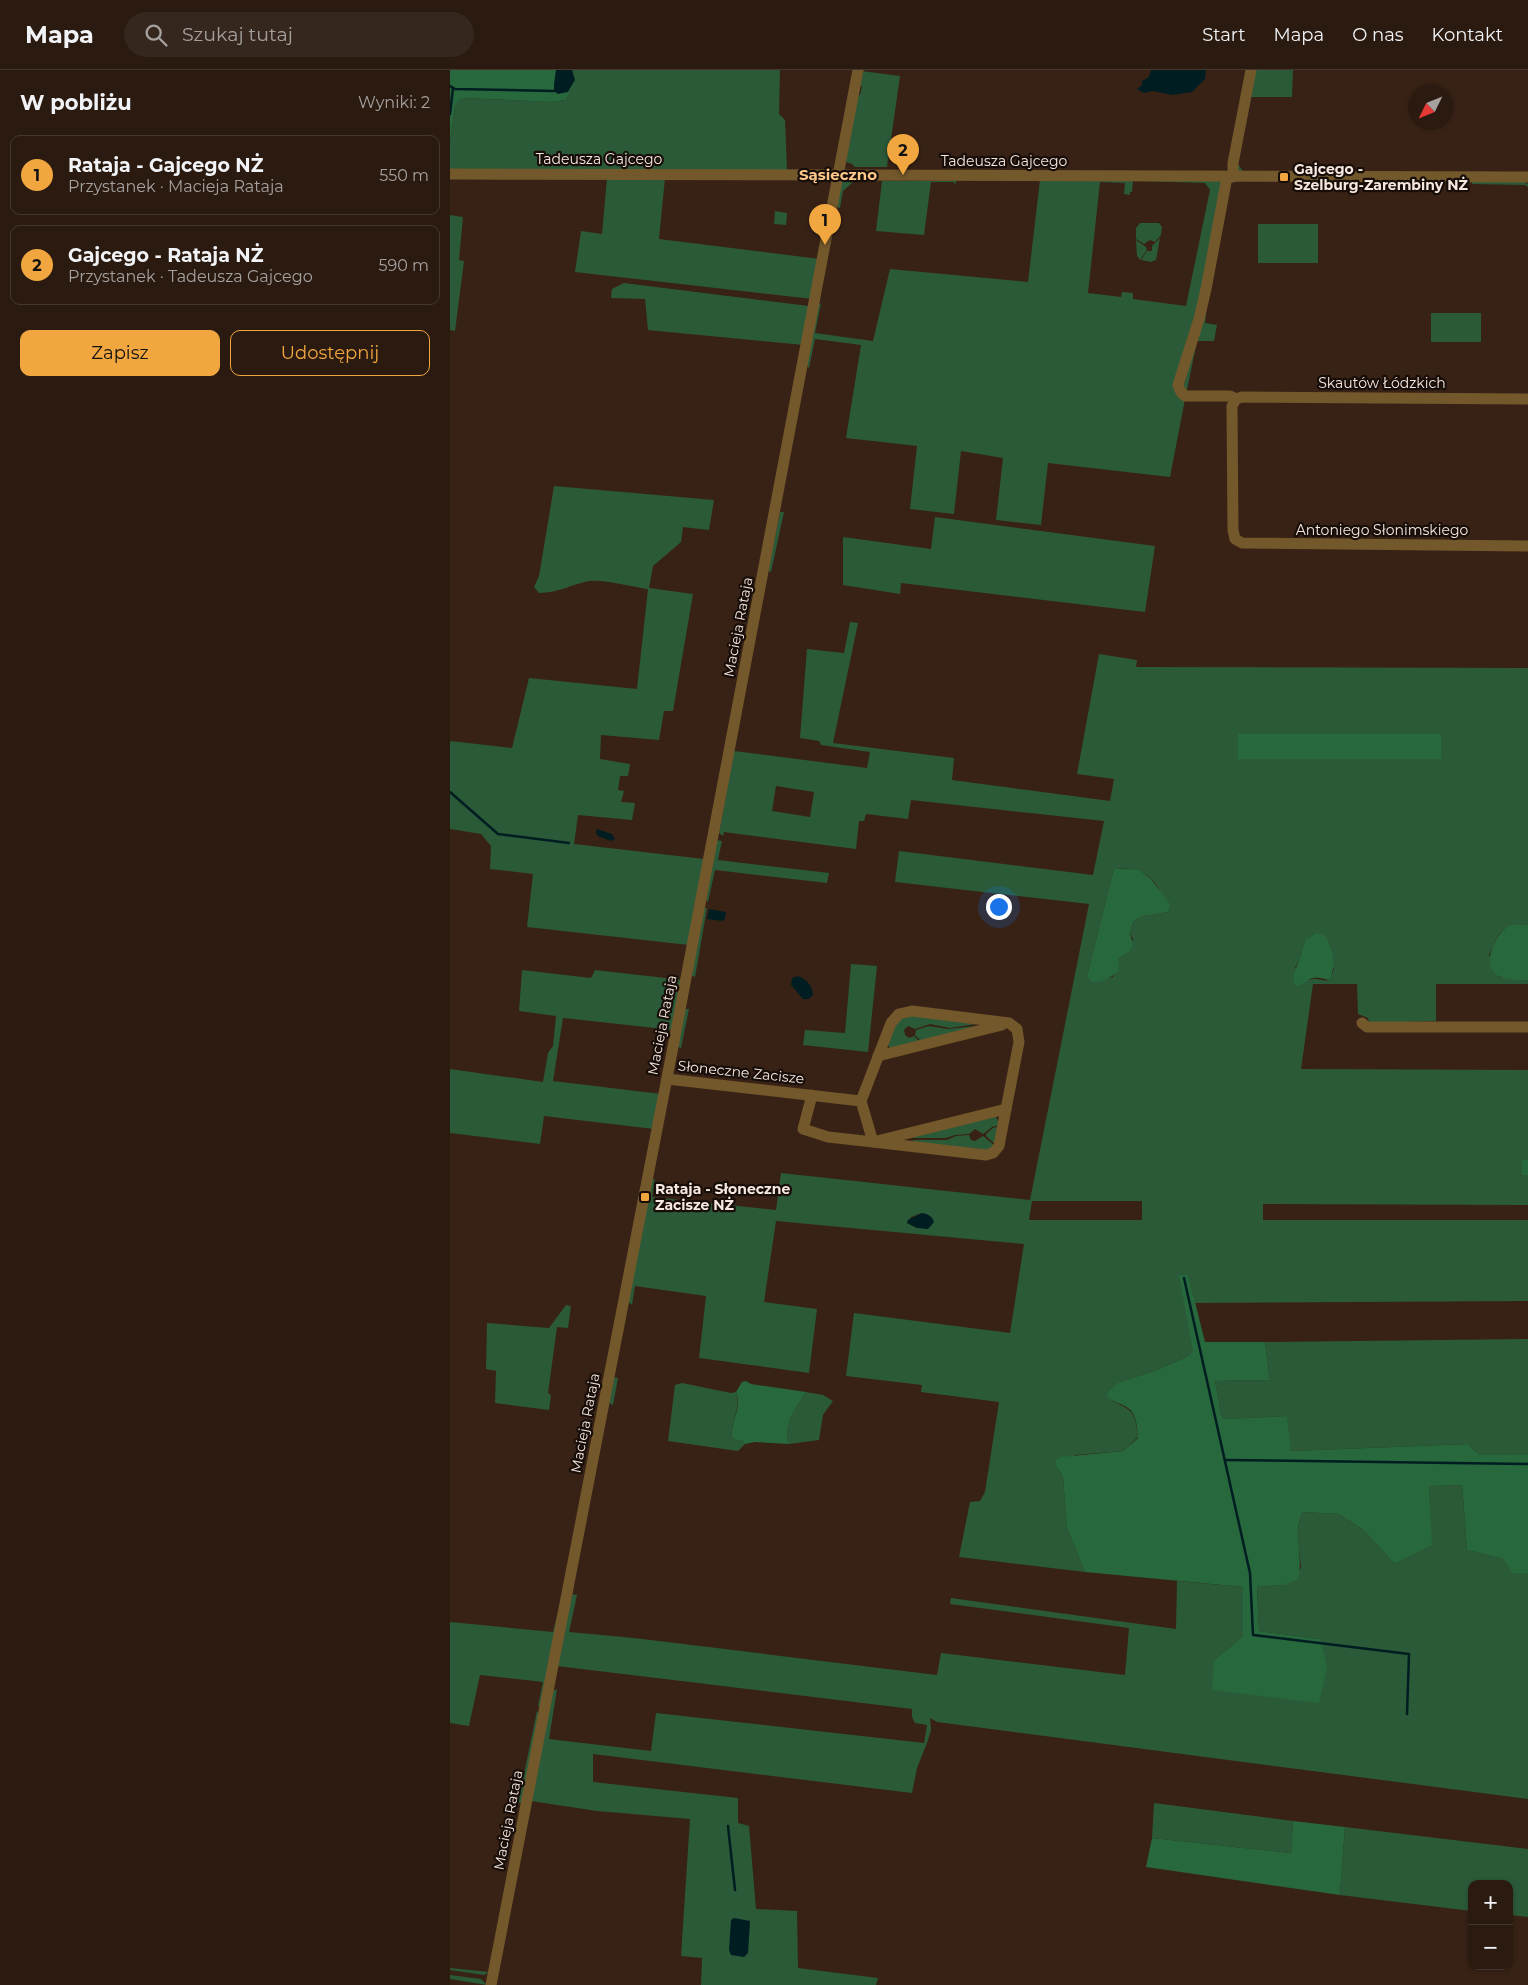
<!DOCTYPE html>
<html lang="pl">
<head>
<meta charset="utf-8">
<style>
  :root { --surface:#2a1a10; --page:#36271e; --text:#f1f3f6; --muted:#a5a19f; --line:#463830; --accent:#f1a63f }
  body { margin:0; font-family:Montserrat,sans-serif; background:var(--page); color:var(--text) }
  .controls { position:absolute; right:15px; bottom:15px; display:grid; overflow:hidden; border-radius:10px; box-shadow:0 1px 4px #0004 }
  .controls button { width:45px; height:45px; display:grid; place-items:center; padding:0; border:0; border-bottom:1px solid var(--line); background:var(--surface); color:var(--text); font:25px sans-serif }
  .compass { position:absolute; left:958px; top:15px; width:45px; height:45px; border-radius:50%; background:var(--surface); box-shadow:0 1px 4px #0004; rotate:227deg }
  .you { position:absolute; left:548px; top:836px; width:18px; height:18px; margin:-12px; border:4px solid #fff; border-radius:50%; background:#1a73e8; box-shadow:0 0 0 8px #1a73e833 }
  .badge { display:grid; place-items:center; width:32px; height:32px; border-radius:50%; background:var(--accent); color:#111; font-size:16px; font-weight:700 }
  .pin { position:absolute; translate:-50% -41px; filter:drop-shadow(0 1px 2px #0008) }
  .pin::after { content:''; position:absolute; top:26px; width:18px; height:15px; background:inherit; clip-path:polygon(0 0,100% 0,50% 100%) }
  .list { margin:0; padding:0; list-style:none }
  h2 { display:flex; justify-content:space-between; align-items:center; height:65px; margin:0; padding:0 20px; font-size:21px }
  h2 small { font-size:16px; font-weight:400; color:var(--muted) }
  .list li { display:grid; grid-template-columns:32px 1fr auto; gap:15px; align-items:center; box-sizing:border-box; height:80px; margin:0 10px 10px; padding:0 10px; border:1px solid var(--line); border-radius:10px }
  .list b { display:block; font-size:19px; white-space:nowrap }
  .list p { margin:0; font-size:16px; white-space:nowrap; color:var(--muted) }
  .list em { font-size:16px; font-style:normal; color:var(--muted) }
  .actions { display:flex; gap:10px; padding:15px 20px }
  .actions a { flex:1; padding:11px 0; border:1px solid var(--accent); border-radius:10px; text-align:center; font-size:18px; color:var(--accent) }
  .actions .main { background:var(--accent); color:#111 }
  .icon { flex:none; width:28px; height:28px; fill:none; stroke:currentColor; stroke-width:2; stroke-linecap:round; stroke-linejoin:round }
  .map { position:relative; flex:none; width:1078px; height:1915px; overflow:hidden }
  header { display:flex; align-items:center; gap:30px; box-sizing:border-box; height:70px; padding:0 25px; background:var(--surface); border-bottom:1px solid var(--line) }
  header strong { font-size:24px }
  nav { display:flex; gap:28px; margin-inline-start:auto; font-size:18px }
  .search { width:350px; height:45px; background:var(--page); display:flex; align-items:center; gap:12px; box-sizing:border-box; padding:0 18px; border-radius:28px; color:var(--muted); font-size:19px }
  main { display:flex }
  aside { flex:1; background:var(--surface) }
  .map>svg:first-child { display:block }
  .green { fill:#2b5a38; fill-rule:evenodd }
  .forest { fill:#27683c }
  .water { fill:#001e21 }
  .lines { fill:none; stroke-linecap:round; stroke-linejoin:round }
  .stream { stroke:#001e21; stroke-width:2.5 }
  .minor { stroke:#72582b; stroke-width:11 }
  .poi-dot { fill:#f1a63f; stroke:#180e09; stroke-width:2 }
  .labels { text-anchor:middle; dominant-baseline:central; stroke-width:4.5; stroke-linejoin:round; paint-order:stroke }
  .street-label { font-size:14px; fill:#f6e7df; stroke:#180e09 }
  .poi-label { font-size:14px; font-weight:bold; fill:#f6e7df; stroke:#180e09; text-anchor:start }
  .neighbourhood-label { font-size:15px; font-weight:bold; fill:#fec98a; stroke:#180e09 }
</style>
</head>
<body>
<header>
<strong>Mapa</strong>
<div class="search"><svg class="icon" aria-label="search" viewBox="0 0 24 24"><circle cx="10" cy="10" r="6"/><path d="M15 15l6 6"/></svg>Szukaj tutaj</div>
<nav><a>Start</a><a>Mapa</a><a>O nas</a><a>Kontakt</a></nav>
</header>
<main>
<aside>
<h2>W pobliżu<small>Wyniki: 2</small></h2>
<ul class="list">
<li><span class="badge">1</span><div><b>Rataja - Gajcego NŻ</b><p>Przystanek · Macieja Rataja</p></div><em>550 m</em></li>
<li><span class="badge">2</span><div><b>Gajcego - Rataja NŻ</b><p>Przystanek · Tadeusza Gajcego</p></div><em>590 m</em></li>
</ul>
<div class="actions"><a class="main">Zapisz</a><a>Udostępnij</a></div>
</aside>
<div class="map">
<svg width="1078" height="1915" viewBox="0 0 1078 1915">
  <rect width="100%" height="100%" fill="#382216"/>
  <g class="green">
    <polygon points="123,0 330,0 329,44 335,50 337,100 0,101 0,74 5,36 7,30 13,28 102,32 116,30 125,12"/>
    <polygon points="804,0 843,0 842,27 801,27 788,94 795,104 789,101 787,96"/>
    <polygon points="411,1 450,6 437,97 405,97 402,94 396,92 406,25 410,25 412,17 408,14"/>
    <polygon points="157,108 215,108 209,169 370,189 363,229 125,202 131,161 152,164"/>
    <polygon points="590,110 683,110 682,122 680,122 680,125 674,124 675,113 650,112 638,223 671,227 672,222 683,223 683,217 683,229 736,236 760,120 755,113 691,111 772,111 747,245 726,305 735,329 720,407 598,393 591,455 546,450 553,388 511,381 504,444 460,439 467,376 396,368 411,275 365,269 359,298 357,296 368,235 371,233 365,263 423,271 440,199 578,212"/>
    <polygon points="392,111 506,111 506,114 503,112 481,112 474,165 426,161 432,111 403,112 393,121 390,138 385,136"/>
    <polygon points="976,111 979,119 976,115 933,114 935,112"/>
    <polygon points="1022,112 1074,112 1078,114 1078,117 1075,115 1022,114"/>
    <polygon points="325,141 337,143 336,155 324,154"/>
    <polygon points="0,145 13,147 9,190 14,191 5,261 0,260"/>
    <polygon points="690,153 709,153 712,157 711,165 705,172 700,170 694,174 686,169 686,158"/>
    <rect x="808" y="154" width="60" height="39"/>
    <polygon points="710,168 706,190 701,192 691,190 697,181 702,181 702,176"/>
    <polygon points="686,170 696,177 697,180 690,190 687,186"/>
    <polygon points="174,213 359,236 354,275 198,260 195,229 161,228 162,219"/>
    <polygon points="753,242 756,242 755,253 767,255 764,271 747,271 737,320 741,325 733,318"/>
    <rect x="981" y="243" width="50" height="29"/>
    <path d="M104,416L264,430L259,460L233,457L231,472L203,496L199,518L243,524L223,641H214L209,670L151,665L150,689L180,694L178,706H170L168,720L174,721L171,732L185,733L182,750L128,745L124,774L254,789L239,875L77,857L83,804L40,799L41,776L31,764L0,759V671L62,678L79,608L187,619L198,519C185,517 151,509 139,511C122,514 109,523 89,523L84,517L89,506Z"/>
    <polygon points="330,442 334,442 321,502 318,501"/>
    <polygon points="485,447 705,476 695,542 451,513 450,524 393,515 393,467 481,479"/>
    <path d="M400,552L408,553L383,673L504,688L502,710L660,731L664,709L627,704L649,584L687,590L686,597L1078,598V854C1051,856 1049,861 1039,885L1050,907L1078,911V914H986V951L919,953L918,948L908,944L907,914H863L851,999L1078,1000V1090H1072V1104L1078,1105V1135L813,1134V1150H1078V1231L745,1233L738,1204L730,1205L744,1281L740,1285L707,1300L669,1312L662,1331C685,1341 685,1343 688,1367L673,1381L625,1385L606,1396L613,1407L617,1459L635,1502L509,1487L520,1432L530,1431L535,1422L549,1332L471,1322L472,1315L396,1306L404,1243L560,1263L574,1174L326,1151L314,1232L367,1239L359,1303L249,1288L256,1226L185,1216L182,1235L177,1231L198,1131H200L201,1110L205,1109L202,1127L326,1140L331,1103L580,1130L639,834L445,812L449,781L643,805L654,751L461,730L458,749L416,744L414,751H409L406,779L274,762L273,766L269,763L284,681L417,698L420,682L371,675L369,671L350,668L357,579L394,583ZM788,664H991V689H788ZM326,716L364,722L360,747L322,741ZM664,798C701,799 707,810 718,842L690,847L683,852L680,863L683,869L679,882L668,889L663,907L640,911L637,906ZM855,871L884,899L880,910C873,912 868,907 859,910L845,898L850,889ZM582,1131H692V1150H579ZM472,1143L467,1158L457,1153L461,1147Z"/>
    <polygon points="266,770 272,771 268,790 379,803 377,813 265,800 258,832 255,829"/>
    <polygon points="253,838 257,838 245,907 240,905"/>
    <polygon points="401,894 427,896 418,982 353,975 355,960 395,963"/>
    <polygon points="72,900 141,908 145,900 233,910 224,960 113,948 103,1011 211,1024 204,1059 94,1046 90,1074 0,1063 0,999 93,1012 98,983 103,976 106,946 69,941"/>
    <polygon points="236,939 239,939 231,978 228,977 233,941"/>
    <polygon points="455,945 526,954 500,958 480,954 465,959 458,956 454,960 455,965 459,968 464,966 470,972 440,978 438,975 444,954"/>
    <polygon points="479,956 498,959 526,956 527,958 472,972 465,965 466,960"/>
    <polygon points="546,1047 550,1055 542,1057 533,1064 525,1059 519,1064 505,1065 496,1068 464,1068 462,1066"/>
    <polygon points="550,1056 546,1075 536,1066 536,1064 543,1058"/>
    <polygon points="519,1065 521,1070 525,1071 533,1066 545,1076 542,1080 463,1073 463,1070 497,1070 506,1066"/>
    <polygon points="116,1235 121,1236 118,1258 107,1257 98,1323 101,1325 99,1340 45,1333 46,1301 36,1299 37,1253 99,1258"/>
    <polygon points="1078,1269 1078,1385 1029,1385 1018,1374 841,1381 836,1346 774,1349 772,1347 765,1311 820,1310 815,1272"/>
    <polygon points="162,1307 168,1308 163,1335 159,1333"/>
    <path d="M232,1313L281,1323L286,1322C292,1338 280,1351 282,1367L285,1370L293,1371L295,1374L288,1381L218,1371L225,1315Z"/>
    <path d="M356,1322L373,1325L383,1331L373,1345L369,1370L339,1374C332,1357 347,1336 356,1322Z"/>
    <path d="M1012,1415L1017,1480L1053,1489L1063,1502L1078,1504V1729L487,1652L480,1648L481,1660L477,1673L467,1698L462,1723L143,1684V1712L288,1728V1753L299,1756L306,1839L347,1841L348,1898L428,1908L426,1915H251L252,1888L231,1886L240,1749L147,1741L81,1731L101,1622L107,1619L99,1669L201,1681L206,1643L474,1673L477,1655L465,1653L462,1647V1639L107,1596L122,1524L127,1525L119,1562L184,1568L487,1605L491,1583L675,1605L679,1558L500,1534L501,1528L726,1559L727,1511L793,1517V1566L764,1590L870,1569L809,1561L807,1517L834,1515L851,1498C850,1481 844,1457 853,1442L889,1444L913,1460L945,1494L981,1475L979,1416Z"/>
    <polygon points="107,1546 108,1546 90,1637 88,1636 93,1612 30,1605 19,1656 0,1653 0,1552 103,1562"/>
    <polygon points="87,1641 90,1644 74,1733 68,1733"/>
    <polygon points="704,1733 843,1751 841,1783 702,1768"/>
    <polygon points="895,1757 1078,1779 1078,1847 1059,1845 1059,1814 1022,1814 1022,1841 890,1825"/>
    <polygon points="0,1898 39,1902 34,1905 0,1900"/>
    <polygon points="0,1905 31,1909 37,1915 0,1909"/>
  </g>
  <g class="forest">
    <polygon points="0,0 123,0 125,12 116,30 102,32 13,28 8,30 5,36 0,74"/>
    <rect x="788" y="664" width="203" height="25"/>
    <path d="M664,798L689,800L701,809L720,834L718,842L690,847L683,852L680,863L683,875L679,882L668,889L669,900C662,908 650,914 640,911L637,906Z"/>
    <path d="M1078,854V911C1070,910 1058,910 1051,907C1029,899 1044,864 1059,856C1064,854 1072,855 1078,854Z"/>
    <path d="M866,863L875,866C884,880 886,895 880,910C875,910 870,907 864,908C857,909 853,915 846,916C840,905 847,898 850,888C852,882 853,876 855,871Z"/>
    <rect x="1072" y="1090" width="6" height="15"/>
    <path d="M738,1204L755,1272H815L820,1310L765,1311L772,1347L774,1349L837,1346L841,1381L1018,1374L1029,1385H1078V1504L1063,1503L1053,1489L1017,1480L1012,1415L979,1416L982,1475L945,1494L913,1460L889,1444L853,1442C842,1460 854,1488 848,1509L834,1515L807,1517L809,1561L870,1569L877,1597L869,1633L762,1620L764,1590L793,1566V1517L635,1502L617,1459L613,1407L606,1396V1390L611,1387L673,1381L688,1368C687,1358 687,1344 678,1338C671,1333 663,1333 657,1326L659,1321L669,1312L707,1300L740,1285L743,1281L729,1205Z"/>
    <path d="M296,1311L301,1314L356,1322C347,1336 332,1357 339,1374L305,1372L295,1374L293,1371L285,1370L282,1367C280,1351 293,1338 286,1322L292,1312Z"/>
    <polygon points="843,1751 895,1757 890,1825 696,1797 702,1768 841,1783"/>
  </g>
  <g class="water">
    <polygon points="106,0 122,0 125,10 118,22 108,24 104,21 104,14"/>
    <polygon points="701,0 756,0 755,9 742,22 722,25 703,21 694,23 687,19 692,15 692,11 699,7"/>
    <polygon points="147,759 162,764 165,769 161,771 148,766 146,763"/>
    <polygon points="259,839 276,842 275,849 272,851 257,849"/>
    <path d="M348,906C356,909 363,916 363,925L359,929H353L341,915L342,908Z"/>
    <path d="M472,1143C478,1144 482,1146 484,1152L478,1159L467,1158L457,1153L458,1150Z"/>
    <polygon points="284,1848 300,1851 298,1883 294,1887 281,1885 279,1880 281,1850"/>
  </g>
  <g class="lines">
    <g class="stream">
      <polyline points="0,16 5,19 104,21"/>
      <polyline points="0,44 3,18"/>
      <polyline points="0,722 48,764 119,773"/>
      <polyline points="734,1208 800,1503 803,1565 959,1584 957,1644"/>
      <polyline points="775,1390 1078,1394"/>
      <polyline points="278,1756 285,1820"/>
    </g>
    <g class="minor">
      <polyline points="0,104 1078,107"/>
      <polyline points="777,107 756,219 749,249 728,315 731,322 735,326 780,326 786,329"/>
      <polyline points="783,107 783,93 801,0"/>
      <polyline points="1078,329 792,327 786,329 782,336 783,460 785,469 792,473 1078,476"/>
      <polyline points="912,953 917,957 1078,957"/>
      <polyline points="428,986 552,955"/>
      <polyline points="217,1009 411,1031 441,953 449,944 462,941 559,953 567,959 569,972 556,1039 549,1076 543,1083 536,1085 423,1072 411,1031"/>
      <polyline points="362,1025 353,1059 378,1067 423,1072 556,1039"/>
      <polyline points="41,1915 222,982 408,0"/>
    </g>
  </g>
  <g class="poi-dot">
    <rect x="829" y="102" width="10" height="10" rx="2.5"/>
    <rect x="190" y="1122" width="10" height="10" rx="2.5"/>
  </g>
  <g class="labels">
    <g class="street-label">
      <text x="149" y="89">Tadeusza Gajcego</text>
      <text x="554" y="91">Tadeusza Gajcego</text>
      <text x="932" y="313">Skautów Łódzkich</text>
      <text x="932" y="460">Antoniego Słonimskiego</text>
      <text transform="translate(288 557) rotate(-79)">Macieja Rataja</text>
      <text transform="translate(212 955) rotate(-79)">Macieja Rataja</text>
      <text transform="translate(291 1002) rotate(6)">Słoneczne Zacisze</text>
      <text transform="translate(135 1353) rotate(-79)">Macieja Rataja</text>
      <text transform="translate(58 1750) rotate(-79)">Macieja Rataja</text>
    </g>
    <g class="poi-label">
      <text x="844" y="99">Gajcego -<tspan x="844" dy="16">Szelburg-Zarembiny NŻ</tspan></text>
      <text x="205" y="1119">Rataja - Słoneczne<tspan x="205" dy="16">Zacisze NŻ</tspan></text>
    </g>
    <g class="neighbourhood-label">
      <text x="388" y="104">Sąsieczno</text>
    </g>
  </g>
</svg>
<div class="controls">
<button>+</button>
<button>−</button>
</div>
<svg class="compass" viewBox="-18 -18 36 36"><path d="M0-13l5 13h-10z" fill="#e53935"/><path d="M0 13l5-13h-10z" fill="#a5a19f"/></svg>
<div class="you"></div>
<div class="pin badge" style="left:375px;top:175px">1</div>
<div class="pin badge" style="left:453px;top:105px">2</div>
</div>
</main>
</body>
</html>
